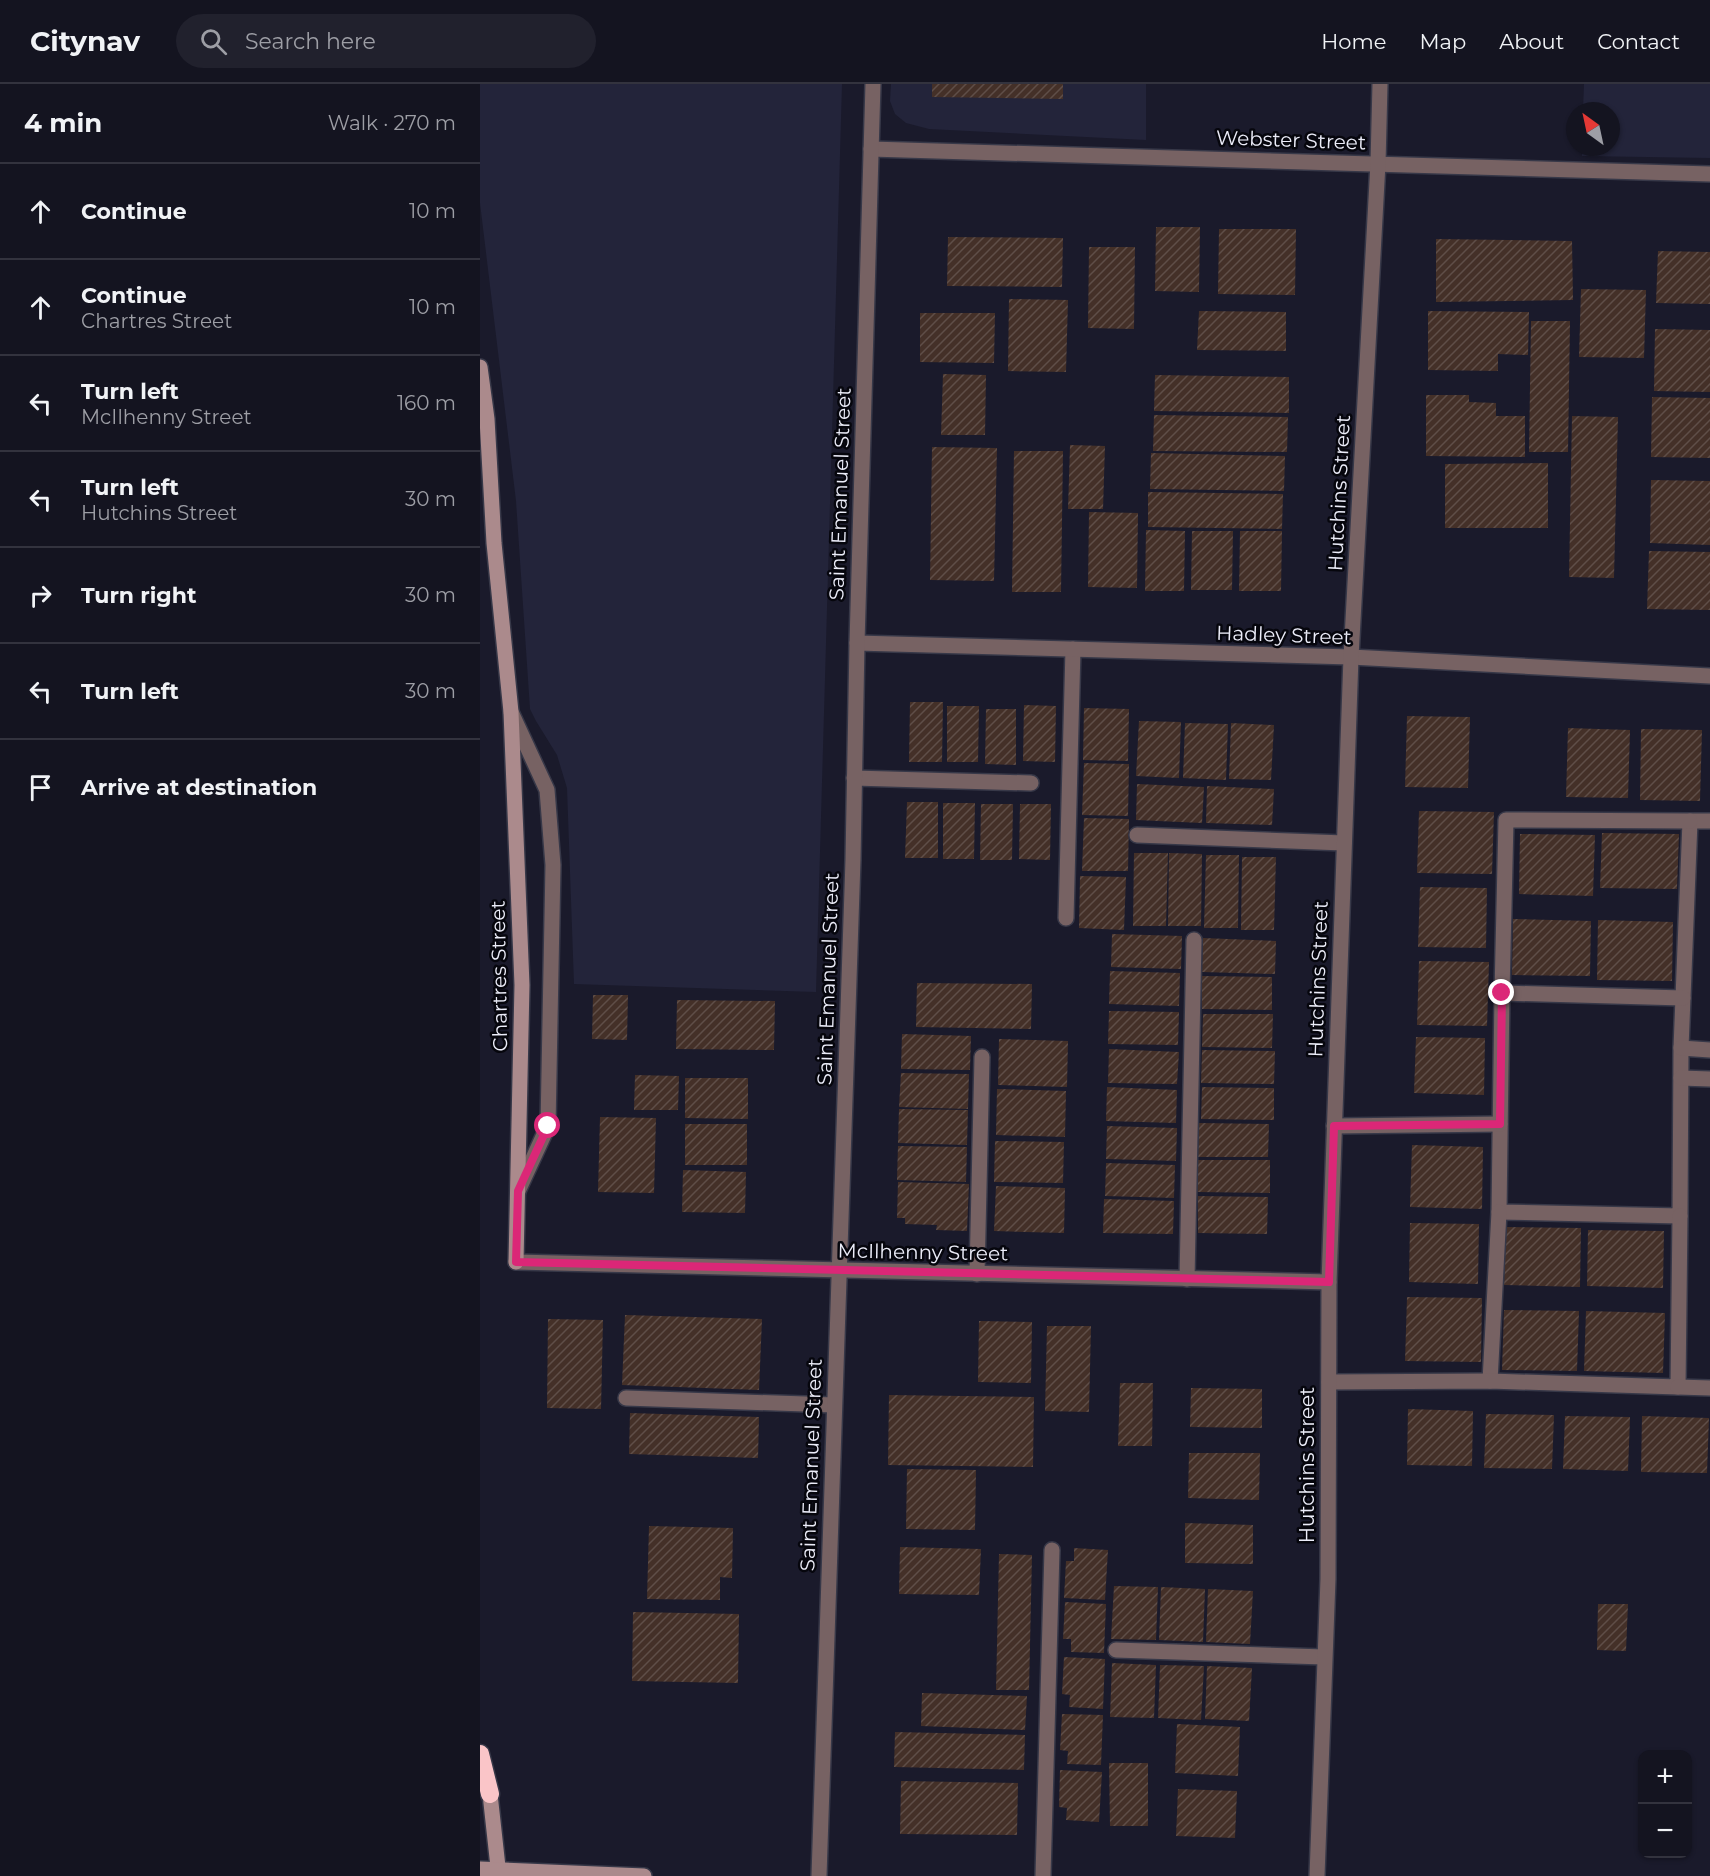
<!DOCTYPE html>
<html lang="en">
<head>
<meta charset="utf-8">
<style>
  :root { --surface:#141420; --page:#21212d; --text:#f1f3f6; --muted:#9d9ea5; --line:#33333e }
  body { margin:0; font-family:Montserrat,sans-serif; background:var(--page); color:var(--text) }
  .controls { position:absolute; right:18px; bottom:18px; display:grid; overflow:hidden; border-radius:12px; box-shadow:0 2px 4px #0004 }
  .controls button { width:54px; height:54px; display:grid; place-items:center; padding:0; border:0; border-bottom:2px solid var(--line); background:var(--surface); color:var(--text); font:30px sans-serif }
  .compass { position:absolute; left:1086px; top:18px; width:54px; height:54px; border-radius:50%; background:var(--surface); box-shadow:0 2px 4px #0004; rotate:327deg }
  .stop { position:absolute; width:18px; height:18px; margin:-14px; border:4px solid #db2777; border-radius:50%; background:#fff }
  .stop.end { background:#db2777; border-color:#fff; box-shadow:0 2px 6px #0008 }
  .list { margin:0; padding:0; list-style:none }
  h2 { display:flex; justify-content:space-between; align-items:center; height:78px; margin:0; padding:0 24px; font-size:26px }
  h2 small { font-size:20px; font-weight:400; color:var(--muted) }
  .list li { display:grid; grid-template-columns:39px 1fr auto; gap:18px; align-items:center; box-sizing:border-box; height:96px; padding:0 24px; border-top:2px solid var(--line) }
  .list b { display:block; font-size:22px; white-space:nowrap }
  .list p { margin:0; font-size:20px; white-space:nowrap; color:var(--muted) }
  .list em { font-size:20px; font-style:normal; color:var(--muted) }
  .icon { flex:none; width:33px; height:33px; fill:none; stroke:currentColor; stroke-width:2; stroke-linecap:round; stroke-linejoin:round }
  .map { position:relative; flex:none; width:1230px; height:1792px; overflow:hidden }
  header { display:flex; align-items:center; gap:36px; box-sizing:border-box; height:84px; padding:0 30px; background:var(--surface); border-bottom:2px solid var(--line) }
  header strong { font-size:28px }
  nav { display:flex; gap:33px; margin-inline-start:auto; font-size:21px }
  .search { width:420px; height:54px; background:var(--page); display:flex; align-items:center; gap:15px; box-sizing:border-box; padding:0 21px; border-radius:33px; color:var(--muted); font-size:22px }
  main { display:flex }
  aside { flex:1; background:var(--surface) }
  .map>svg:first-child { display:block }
  .built { fill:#23243a }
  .building { fill:url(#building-hatch) }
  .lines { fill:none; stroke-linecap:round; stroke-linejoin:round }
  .lane-casing { stroke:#373848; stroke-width:18 }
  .street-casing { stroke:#373848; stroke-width:18 }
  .secondary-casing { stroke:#373848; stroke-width:18 }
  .highway-casing { stroke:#373848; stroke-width:21 }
  .lane { stroke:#776263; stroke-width:15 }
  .street { stroke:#776263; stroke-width:15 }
  .secondary { stroke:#ab8a8c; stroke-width:15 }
  .highway { stroke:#fac5c8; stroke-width:18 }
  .route { stroke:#db2777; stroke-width:8 }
  .labels { text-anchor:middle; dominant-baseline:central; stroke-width:5; stroke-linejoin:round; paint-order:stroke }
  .street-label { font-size:20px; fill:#ecedf9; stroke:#06060d }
</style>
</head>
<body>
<header>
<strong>Citynav</strong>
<div class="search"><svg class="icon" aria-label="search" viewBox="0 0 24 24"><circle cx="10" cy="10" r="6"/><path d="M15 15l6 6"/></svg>Search here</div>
<nav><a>Home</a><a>Map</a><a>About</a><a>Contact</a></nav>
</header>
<main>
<aside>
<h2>4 min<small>Walk · 270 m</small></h2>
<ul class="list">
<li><svg class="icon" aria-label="ahead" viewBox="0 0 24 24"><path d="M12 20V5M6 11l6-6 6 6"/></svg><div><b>Continue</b></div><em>10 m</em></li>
<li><svg class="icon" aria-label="ahead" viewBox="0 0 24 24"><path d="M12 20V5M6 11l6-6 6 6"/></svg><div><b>Continue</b><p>Chartres Street</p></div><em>10 m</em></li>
<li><svg class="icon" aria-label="left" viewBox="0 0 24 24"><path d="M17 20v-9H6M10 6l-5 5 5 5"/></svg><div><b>Turn left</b><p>McIlhenny Street</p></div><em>160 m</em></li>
<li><svg class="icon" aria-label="left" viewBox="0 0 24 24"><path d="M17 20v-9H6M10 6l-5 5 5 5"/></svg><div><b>Turn left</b><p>Hutchins Street</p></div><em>30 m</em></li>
<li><svg class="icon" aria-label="right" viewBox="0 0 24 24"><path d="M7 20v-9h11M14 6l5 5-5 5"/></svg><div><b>Turn right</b></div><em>30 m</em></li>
<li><svg class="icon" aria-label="left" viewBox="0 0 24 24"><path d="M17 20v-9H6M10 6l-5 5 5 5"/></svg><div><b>Turn left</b></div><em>30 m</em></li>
<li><svg class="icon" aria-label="arrive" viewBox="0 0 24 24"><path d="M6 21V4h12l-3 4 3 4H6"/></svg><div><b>Arrive at destination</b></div></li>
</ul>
</aside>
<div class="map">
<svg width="1230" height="1792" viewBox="0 0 1230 1792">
  <defs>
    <pattern id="building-hatch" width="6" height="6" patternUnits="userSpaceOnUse" patternTransform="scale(1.5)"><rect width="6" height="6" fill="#443028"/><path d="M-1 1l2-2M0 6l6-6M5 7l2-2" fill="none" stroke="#5f4e48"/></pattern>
  </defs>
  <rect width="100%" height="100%" fill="#1a1a2b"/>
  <g class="built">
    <polygon points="0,0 362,0 336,908 94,900 87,704 77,671 56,637 50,625 36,417 0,119"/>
    <polygon points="411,0 666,0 666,56 449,45 426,39 415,30 410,17"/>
    <polygon points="1104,0 1230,0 1230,74 1102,72 1102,63 1131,63 1131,27 1103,27"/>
  </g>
  <g class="building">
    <polygon points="452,0 583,0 583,15 452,13"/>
    <polygon points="676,143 720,143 719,208 675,207"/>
    <polygon points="739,145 816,145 815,211 738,210"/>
    <polygon points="468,153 583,154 582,203 467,202"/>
    <polygon points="956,155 1092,157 1093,216 956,218"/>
    <polygon points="609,163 655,163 654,245 608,244"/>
    <polygon points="1178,167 1230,168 1230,220 1176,219"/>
    <polygon points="1101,205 1166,206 1164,274 1099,273"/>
    <polygon points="529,215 588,216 586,288 528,287"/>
    <polygon points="719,227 806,228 806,267 717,266"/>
    <polygon points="948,227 1049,228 1048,271 1018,270 1018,287 948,286"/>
    <polygon points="440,229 515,229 514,279 440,278"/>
    <polygon points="1051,237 1090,237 1088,368 1049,368"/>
    <polygon points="1175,245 1230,246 1230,308 1174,307"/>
    <polygon points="463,290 506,291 505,351 461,351"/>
    <polygon points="675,291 809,293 809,329 674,327"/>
    <polygon points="946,311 989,311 989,318 1016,319 1016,332 1045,332 1045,373 946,372"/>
    <polygon points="1172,313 1230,314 1230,374 1171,373"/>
    <polygon points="674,331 808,333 807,368 673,367"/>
    <polygon points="1092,332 1138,333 1134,494 1089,493"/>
    <polygon points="590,361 625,362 623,425 588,425"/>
    <polygon points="452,363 517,364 514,497 450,496"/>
    <polygon points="534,367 583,367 581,508 532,508"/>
    <polygon points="671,369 805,372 804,407 670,405"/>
    <polygon points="1068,379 1068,444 965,444 965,380"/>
    <polygon points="1171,396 1230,397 1230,461 1170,459"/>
    <polygon points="668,408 803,410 802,445 668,443"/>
    <polygon points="609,428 658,429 657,504 608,503"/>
    <polygon points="666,446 705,447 704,507 665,507"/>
    <polygon points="712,447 753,447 752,506 711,506"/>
    <polygon points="760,447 802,447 801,507 759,507"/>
    <polygon points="1169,467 1230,468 1230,526 1167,525"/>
    <polygon points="430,618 463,618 462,678 429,678"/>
    <polygon points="544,621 576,622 575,678 543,677"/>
    <polygon points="467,622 499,622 498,678 467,678"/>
    <polygon points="604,624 649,625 648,677 603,676"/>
    <polygon points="506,625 536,625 536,681 505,680"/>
    <polygon points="927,632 990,633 988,704 925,703"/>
    <polygon points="659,637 701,638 699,694 656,692"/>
    <polygon points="705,639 748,640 746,696 703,694"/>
    <polygon points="751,639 794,641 791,696 749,695"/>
    <polygon points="1088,644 1150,646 1148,714 1086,713"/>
    <polygon points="1161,645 1222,646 1220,717 1160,716"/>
    <polygon points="604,679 649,680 648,732 602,731"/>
    <polygon points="657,700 724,703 722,739 656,736"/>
    <polygon points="727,702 794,705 792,741 726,739"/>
    <polygon points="427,718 458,718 458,774 425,774"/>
    <polygon points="463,719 495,719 494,775 463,775"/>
    <polygon points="501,720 533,720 532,776 500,776"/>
    <polygon points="540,720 571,720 570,776 539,775"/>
    <polygon points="939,727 1014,728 1012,790 937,789"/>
    <polygon points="604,734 649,735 648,787 602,787"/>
    <polygon points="1122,749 1199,750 1197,805 1120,804"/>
    <polygon points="1040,750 1115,751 1113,812 1039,810"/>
    <polygon points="654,769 688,769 686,842 653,842"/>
    <polygon points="689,769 722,770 721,842 688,842"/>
    <polygon points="726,771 759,771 758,844 724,844"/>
    <polygon points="762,773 796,773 794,846 761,846"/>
    <polygon points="600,792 646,793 644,846 599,844"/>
    <polygon points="940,803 1007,804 1006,864 938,863"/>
    <polygon points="1033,835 1111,837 1110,892 1032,891"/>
    <polygon points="1118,836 1193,838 1192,897 1117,896"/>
    <polygon points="632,850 702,852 701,885 631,883"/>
    <polygon points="723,854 796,857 795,890 722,888"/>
    <polygon points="939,877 1009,878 1007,942 937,941"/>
    <polygon points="630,887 700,889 699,922 629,920"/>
    <polygon points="722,892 792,893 792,926 722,925"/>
    <polygon points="437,899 552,900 551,945 436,943"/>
    <polygon points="113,911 148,911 147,956 112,955"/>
    <polygon points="197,916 295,917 294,966 196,965"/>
    <polygon points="629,927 699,928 698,961 628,960"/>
    <polygon points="723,930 793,930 792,964 722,963"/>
    <polygon points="422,950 491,952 490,986 421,985"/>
    <polygon points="936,953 1005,954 1004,1011 934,1009"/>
    <polygon points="519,955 588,957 587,1003 518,1001"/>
    <polygon points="629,965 699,968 697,1000 628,999"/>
    <polygon points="722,966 795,967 794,1000 721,999"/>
    <polygon points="421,989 489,990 488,1025 419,1023"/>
    <polygon points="155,991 199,992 198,1026 154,1026"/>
    <polygon points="205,994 268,994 268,1035 205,1034"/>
    <polygon points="627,1003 697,1006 696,1039 626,1037"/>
    <polygon points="722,1003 794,1004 794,1036 721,1035"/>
    <polygon points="517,1005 586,1007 585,1053 516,1051"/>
    <polygon points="419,1025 488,1026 487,1061 418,1059"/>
    <polygon points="120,1033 176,1034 174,1109 118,1108"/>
    <polygon points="719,1039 789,1040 788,1073 718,1073"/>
    <rect x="205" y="1040" width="62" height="41"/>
    <polygon points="627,1042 697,1044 696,1077 626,1075"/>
    <polygon points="515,1057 584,1058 583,1099 514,1098"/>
    <polygon points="932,1061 1003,1063 1002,1125 930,1123"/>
    <polygon points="418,1062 487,1063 486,1098 417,1096"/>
    <polygon points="718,1076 790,1076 790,1109 717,1108"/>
    <polygon points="626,1079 695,1081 694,1114 625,1112"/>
    <polygon points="203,1086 266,1088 265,1129 202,1128"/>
    <polygon points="418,1098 489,1100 487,1147 456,1146 457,1141 425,1140 425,1134 417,1134"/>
    <polygon points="516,1102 585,1104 584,1149 514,1147"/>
    <polygon points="718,1112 788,1113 787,1150 718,1149"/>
    <polygon points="624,1115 694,1117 693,1150 623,1149"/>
    <polygon points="930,1139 999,1140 998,1200 929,1198"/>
    <polygon points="1026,1143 1101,1144 1100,1203 1024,1201"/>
    <polygon points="1108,1146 1184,1147 1183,1204 1107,1202"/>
    <polygon points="927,1213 1002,1214 1001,1278 925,1277"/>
    <polygon points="1024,1226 1099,1227 1097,1287 1022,1286"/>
    <polygon points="1106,1227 1185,1229 1183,1289 1104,1287"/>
    <polygon points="145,1231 282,1235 279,1306 142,1301"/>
    <polygon points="68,1235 123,1236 121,1325 67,1324"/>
    <polygon points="499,1237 552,1238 551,1299 498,1298"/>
    <polygon points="567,1242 611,1242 609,1328 565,1327"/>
    <polygon points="640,1299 673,1299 672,1362 638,1362"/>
    <polygon points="711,1304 782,1305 782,1344 710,1343"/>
    <polygon points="409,1311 554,1313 553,1383 408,1381"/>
    <polygon points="928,1325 993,1327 992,1382 927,1381"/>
    <polygon points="150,1329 279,1333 278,1374 149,1370"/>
    <polygon points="1006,1330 1074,1331 1072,1385 1004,1384"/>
    <polygon points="1085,1332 1150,1333 1148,1387 1083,1385"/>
    <polygon points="1162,1332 1229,1334 1227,1389 1161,1388"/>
    <polygon points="709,1369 780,1369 779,1416 708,1414"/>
    <polygon points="427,1385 496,1386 495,1446 426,1445"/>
    <polygon points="705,1439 773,1441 773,1480 705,1479"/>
    <polygon points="169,1442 253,1444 252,1494 240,1493 240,1516 167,1515"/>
    <polygon points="420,1463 501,1465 499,1511 419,1510"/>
    <polygon points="594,1464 628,1466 625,1516 584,1514 586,1477 594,1477"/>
    <polygon points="519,1470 552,1471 549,1606 516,1606"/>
    <polygon points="634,1502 678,1503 676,1556 631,1555"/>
    <polygon points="681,1503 725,1505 723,1558 679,1556"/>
    <polygon points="728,1505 773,1507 770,1560 726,1558"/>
    <polygon points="585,1518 626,1520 624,1569 591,1568 591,1555 583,1555"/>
    <polygon points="1118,1520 1148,1520 1146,1567 1117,1566"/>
    <polygon points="153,1528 259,1530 258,1599 152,1597"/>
    <polygon points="584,1573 625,1575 623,1625 589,1623 590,1611 582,1610"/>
    <polygon points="632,1579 676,1581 674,1634 630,1633"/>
    <polygon points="680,1581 724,1582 721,1636 678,1634"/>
    <polygon points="727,1582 772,1584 769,1637 725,1635"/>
    <polygon points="442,1609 547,1612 545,1646 441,1642"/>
    <polygon points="582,1630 623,1631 621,1681 587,1680 588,1667 580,1666"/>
    <polygon points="697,1640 760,1643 758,1692 695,1689"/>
    <polygon points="415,1648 545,1651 544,1686 414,1683"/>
    <polygon points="629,1679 668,1679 668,1742 630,1742"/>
    <polygon points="580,1686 622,1688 619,1738 586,1736 587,1724 579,1723"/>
    <polygon points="421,1697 538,1699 537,1751 420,1750"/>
    <polygon points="698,1705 757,1707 755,1754 696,1752"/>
  </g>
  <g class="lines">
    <defs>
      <g id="lane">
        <polyline points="31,628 67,706 73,781 68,1042 38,1107"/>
        <polyline points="374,694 551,699"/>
        <polyline points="657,751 864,759"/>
        <polyline points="586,834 593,565"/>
        <polyline points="1022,909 1019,1128 1200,1132 1201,964 1210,737 1230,737"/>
        <polyline points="1203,914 1022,909 1026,736 1210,737"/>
        <polyline points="1201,964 1230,966"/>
        <polyline points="1201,994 1230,995"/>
        <polyline points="854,1042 1020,1040"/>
        <polyline points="497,1190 502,973"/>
        <polyline points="707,1195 714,856"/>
        <polyline points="1010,1297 1019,1128"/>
        <polyline points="849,1298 1010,1297 1198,1303 1200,1132"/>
        <polyline points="1198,1303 1230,1304"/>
        <polyline points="146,1314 354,1321"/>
        <polyline points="636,1566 844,1573"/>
        <polyline points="563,1792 572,1466"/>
      </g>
      <g id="street">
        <polyline points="391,65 1230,90"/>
        <polyline points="377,559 871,573 1230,592"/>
        <polyline points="36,1178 849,1198"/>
        <polyline points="339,1792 373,776 377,559 393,0"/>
        <polyline points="837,1792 848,1495 849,1198 871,573 898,79 900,0"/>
      </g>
      <g id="secondary">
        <polyline points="0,283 7,335 14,459 31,628 42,901 36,1178"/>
        <polyline points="10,1710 19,1792"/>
        <polyline points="0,1785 164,1792"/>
      </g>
      <polyline id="highway" points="0,1670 10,1710"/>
    </defs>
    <use href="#lane" class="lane-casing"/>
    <use href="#street" class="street-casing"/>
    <use href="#secondary" class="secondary-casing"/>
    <use href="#highway" class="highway-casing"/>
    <use href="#lane" class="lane"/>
    <use href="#street" class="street"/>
    <use href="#secondary" class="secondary"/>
    <use href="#highway" class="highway"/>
  </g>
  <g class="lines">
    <polyline class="route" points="68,1042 38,1107 36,1178 849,1198 854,1042 1020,1040 1022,909"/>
  </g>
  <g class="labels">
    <g class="street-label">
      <text transform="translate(811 56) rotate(2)">Webster Street</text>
      <text transform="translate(859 409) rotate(-87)">Hutchins Street</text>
      <text transform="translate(360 410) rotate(-88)">Saint Emanuel Street</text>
      <text transform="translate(804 551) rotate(2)">Hadley Street</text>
      <text transform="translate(19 892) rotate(-91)">Chartres Street</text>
      <text transform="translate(348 895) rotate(-88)">Saint Emanuel Street</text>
      <text transform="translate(838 895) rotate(-88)">Hutchins Street</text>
      <text transform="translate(443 1168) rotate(1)">McIlhenny Street</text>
      <text transform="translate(331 1381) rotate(-88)">Saint Emanuel Street</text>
      <text transform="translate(827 1381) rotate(-90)">Hutchins Street</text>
    </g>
  </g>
</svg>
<div class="controls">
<button>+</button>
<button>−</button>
</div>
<svg class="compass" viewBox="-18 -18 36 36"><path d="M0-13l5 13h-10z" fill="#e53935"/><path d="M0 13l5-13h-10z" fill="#9d9ea5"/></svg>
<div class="stop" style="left:68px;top:1042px"></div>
<div class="stop end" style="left:1022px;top:909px"></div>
</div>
</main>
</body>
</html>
